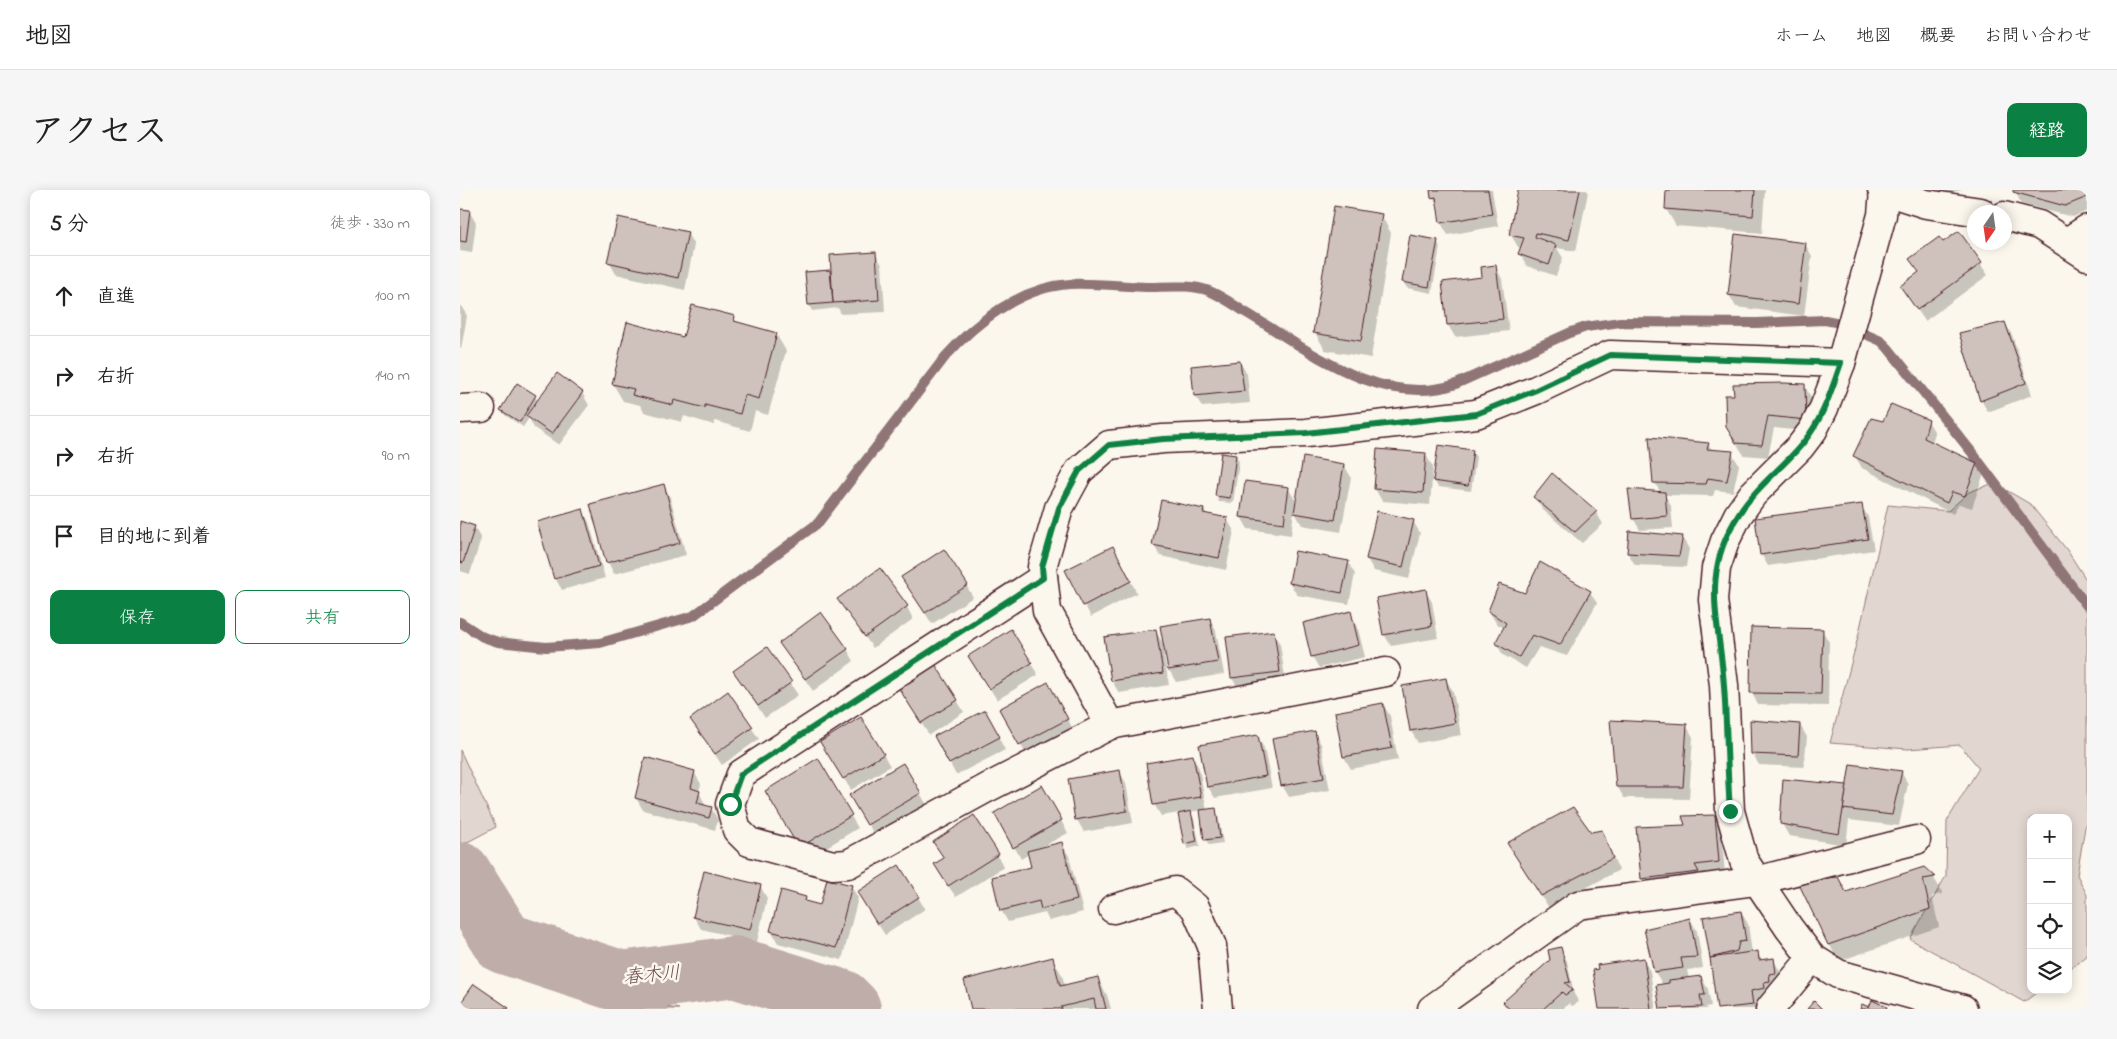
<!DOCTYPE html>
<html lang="ja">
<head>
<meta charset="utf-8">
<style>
  :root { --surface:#fff; --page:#f6f6f6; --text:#222; --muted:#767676; --line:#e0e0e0; --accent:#0b8043 }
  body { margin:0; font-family:"Indie Flower","Klee One",sans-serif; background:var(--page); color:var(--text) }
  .controls { position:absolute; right:15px; bottom:15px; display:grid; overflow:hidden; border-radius:10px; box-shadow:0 2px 12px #0003 }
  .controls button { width:45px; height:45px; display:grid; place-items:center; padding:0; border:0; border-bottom:1px solid var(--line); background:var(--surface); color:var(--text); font:25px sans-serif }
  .compass { position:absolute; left:1507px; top:15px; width:45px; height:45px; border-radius:50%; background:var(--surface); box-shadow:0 2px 12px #0003; rotate:193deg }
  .stop { position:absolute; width:15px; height:15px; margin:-11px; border:4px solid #0b8043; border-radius:50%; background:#fff }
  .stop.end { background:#0b8043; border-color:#fff; box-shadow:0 1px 5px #0008 }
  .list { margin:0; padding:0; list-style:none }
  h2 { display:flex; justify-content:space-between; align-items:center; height:65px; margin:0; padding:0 20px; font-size:21px }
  h2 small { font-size:16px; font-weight:400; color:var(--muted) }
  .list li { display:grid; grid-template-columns:32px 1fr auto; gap:15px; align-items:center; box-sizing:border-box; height:80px; padding:0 20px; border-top:1px solid var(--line) }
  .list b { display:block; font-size:19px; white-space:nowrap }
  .list em { font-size:16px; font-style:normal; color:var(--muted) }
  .actions { display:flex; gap:10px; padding:15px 20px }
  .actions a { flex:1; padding:11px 0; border:1px solid var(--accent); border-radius:10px; text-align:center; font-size:18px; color:var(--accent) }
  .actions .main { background:var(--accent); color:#fff }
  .icon { flex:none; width:28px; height:28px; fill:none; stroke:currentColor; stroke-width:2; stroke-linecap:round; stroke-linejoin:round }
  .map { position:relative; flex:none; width:1627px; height:819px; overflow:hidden; border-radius:10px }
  header { display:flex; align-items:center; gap:30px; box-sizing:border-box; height:70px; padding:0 25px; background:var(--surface); border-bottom:1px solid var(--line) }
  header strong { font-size:24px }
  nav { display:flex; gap:28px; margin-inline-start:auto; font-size:18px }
  .intro { display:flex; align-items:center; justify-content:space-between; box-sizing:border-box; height:120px; padding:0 30px }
  h1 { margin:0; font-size:35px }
  .button { padding:12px 22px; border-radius:10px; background:var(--accent); color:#fff; font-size:18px; font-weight:700 }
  main { display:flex; gap:30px; padding:0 30px }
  aside { flex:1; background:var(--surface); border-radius:10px; box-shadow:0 2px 12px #0003 }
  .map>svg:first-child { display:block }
  .green { fill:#e2d7d0; stroke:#967b7e }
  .shadow { fill:#0003 }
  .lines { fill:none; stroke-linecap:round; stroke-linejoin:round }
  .stream { stroke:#907477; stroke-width:10 }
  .river { stroke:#bfadaa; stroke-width:62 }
  .building { fill:#cfc2bc; stroke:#4a1f2b }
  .street-casing { stroke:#4a1f2b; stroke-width:31 }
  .secondary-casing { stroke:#4a1f2b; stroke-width:31 }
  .street { stroke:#fbf7ec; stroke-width:28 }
  .secondary { stroke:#fbf7ec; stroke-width:28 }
  .route { stroke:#0b8043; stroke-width:6 }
  .labels { text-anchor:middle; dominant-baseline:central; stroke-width:5; stroke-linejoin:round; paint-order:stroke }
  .water-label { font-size:19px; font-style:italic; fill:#6d4a51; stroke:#fbf7ec }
</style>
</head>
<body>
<header>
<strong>地図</strong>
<nav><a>ホーム</a><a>地図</a><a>概要</a><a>お問い合わせ</a></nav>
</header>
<div class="intro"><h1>アクセス</h1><a class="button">経路</a></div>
<main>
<aside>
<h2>5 分<small>徒歩 · 330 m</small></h2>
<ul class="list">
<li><svg class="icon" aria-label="ahead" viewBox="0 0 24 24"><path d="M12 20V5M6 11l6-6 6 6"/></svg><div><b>直進</b></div><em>100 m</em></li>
<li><svg class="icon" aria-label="right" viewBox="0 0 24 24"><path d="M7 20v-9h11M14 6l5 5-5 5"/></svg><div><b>右折</b></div><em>140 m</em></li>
<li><svg class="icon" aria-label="right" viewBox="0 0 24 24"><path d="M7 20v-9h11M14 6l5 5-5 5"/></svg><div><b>右折</b></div><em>90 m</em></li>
<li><svg class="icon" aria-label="arrive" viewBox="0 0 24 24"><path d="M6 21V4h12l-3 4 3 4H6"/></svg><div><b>目的地に到着</b></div></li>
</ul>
<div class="actions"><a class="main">保存</a><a>共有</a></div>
</aside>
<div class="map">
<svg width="1627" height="819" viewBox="0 0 1627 819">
  <rect width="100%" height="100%" fill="#fbf7ec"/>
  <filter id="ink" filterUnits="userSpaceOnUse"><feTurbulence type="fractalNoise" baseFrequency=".02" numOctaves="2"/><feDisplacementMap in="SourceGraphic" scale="10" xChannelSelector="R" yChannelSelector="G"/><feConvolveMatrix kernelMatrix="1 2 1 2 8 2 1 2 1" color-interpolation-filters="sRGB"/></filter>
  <g filter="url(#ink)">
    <g class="green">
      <polygon points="1534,293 1570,314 1607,360 1627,391 1627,633 1625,637 1617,685 1627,705 1627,766 1608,780 1608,628 1571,628 1571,800 1580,800 1564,812 1450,749 1486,686 1487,631 1519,578 1500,555 1448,559 1370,553 1398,447 1428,315 1488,321 1509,302"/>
      <polygon points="0,560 36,637 0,656"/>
      <polygon points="0,689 100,779 85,799 0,732"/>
      <polygon points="149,809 219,819 148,819"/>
    </g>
    <g class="shadow">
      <polygon points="970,0 1032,0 1038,36 988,45 981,33 979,19"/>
      <polygon points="1059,0 1127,0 1128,2 1116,61 1097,58 1103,68 1096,86 1067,76 1060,64 1062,58 1058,57 1051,45"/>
      <polygon points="1207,0 1305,0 1302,43 1216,36 1206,19"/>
      <polygon points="1477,0 1503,0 1479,4"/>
      <polygon points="1555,0 1627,0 1627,21 1613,27 1561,14"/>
      <polygon points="0,20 9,21 16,33 12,63 0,61"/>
      <polygon points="921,25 931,43 911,168 865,160 855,142"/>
      <polygon points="227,43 234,55 225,100 156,84 149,72"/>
      <polygon points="1498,43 1528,85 1465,131 1441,96 1460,83 1451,69 1483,54"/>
      <polygon points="977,51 980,57 972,103 947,98 943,92"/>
      <polygon points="1345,54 1352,66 1344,126 1276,117 1269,105"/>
      <polygon points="415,63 422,75 425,122 381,124 378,118 352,121 349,115 369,81 373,87"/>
      <polygon points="1036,77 1042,89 1049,141 995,147 988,135 984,93 1024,88"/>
      <polygon points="0,114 7,126 1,159 0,159"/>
      <polygon points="274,128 278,134 316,144 326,161 308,225 295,221 290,241 255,231 254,235 224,226 222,232 184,222 180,215 163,211 153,194 224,148"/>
      <polygon points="1545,133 1552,145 1572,205 1528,222 1521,210"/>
      <polygon points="780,172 787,184 790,213 742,217 735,205"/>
      <polygon points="1344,195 1351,207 1352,242 1314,238 1308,267 1284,265 1274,250"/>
      <polygon points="122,203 129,215 99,255 74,238 69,228 63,237 45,225 41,220 75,206 78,211"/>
      <polygon points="1468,231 1475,243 1472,253 1516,274 1523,286 1512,318 1499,314 1493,324 1402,278 1395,266 1424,233"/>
      <polygon points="1248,254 1253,261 1272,263 1279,275 1273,302 1255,300 1253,306 1205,305 1211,316 1213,338 1180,340 1173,328 1201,303 1195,293"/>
      <polygon points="918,260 966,265 973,277 970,315 922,311 915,299"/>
      <polygon points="1012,261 1016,267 1011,301 978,297 974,291"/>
      <polygon points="776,266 779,272 773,313 759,312 756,306"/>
      <polygon points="884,275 891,287 881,342 842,335 834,321 831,345 788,339 781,327 828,298 837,313"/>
      <polygon points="204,295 210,307 226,365 154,384 148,372"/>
      <polygon points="1075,307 1136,322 1143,334 1122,353 1082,319"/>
      <polygon points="1401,315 1408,327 1414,360 1308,376 1301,364"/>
      <polygon points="122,320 129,332 145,388 102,400 95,388"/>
      <polygon points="744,320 747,325 767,329 774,341 766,380 700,366 693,354"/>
      <polygon points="953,331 960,343 949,389 914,381 907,369"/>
      <polygon points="0,332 14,337 21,349 10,384 0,381"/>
      <polygon points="1222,347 1229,359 1226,377 1175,375 1168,363"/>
      <polygon points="659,369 677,403 631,427 606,381"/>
      <polygon points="888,372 895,384 889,414 837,405 830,393"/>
      <polygon points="506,395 513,407 472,434 450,399"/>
      <polygon points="965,400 972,412 978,448 931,456 924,444"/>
      <polygon points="1130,402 1137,413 1107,466 1079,457 1066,478 1043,465 1036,453 1044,438 1036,433 1029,421 1065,405"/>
      <polygon points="447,417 453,429 413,458 386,421"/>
      <polygon points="890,423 897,435 905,467 859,478 852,466"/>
      <polygon points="750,429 756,441 764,484 716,492 709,480 707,466 704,466 709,495 659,503 652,491 645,448 695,440 705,457"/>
      <polygon points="1362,440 1369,452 1368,516 1298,515 1292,503"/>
      <polygon points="551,441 578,485 537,510 517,478"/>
      <polygon points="813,443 820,454 826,494 779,500 772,488 767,448"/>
      <polygon points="320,453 387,459 394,471 353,501"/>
      <polygon points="307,459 338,505 305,528 274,481"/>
      <polygon points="986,490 993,501 1001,545 958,553 951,541 943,497"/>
      <polygon points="268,503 299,549 262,575 231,529"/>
      <polygon points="595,505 614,541 567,566 541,519"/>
      <polygon points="446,509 497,510 504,522 469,545"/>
      <polygon points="923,514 930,526 938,570 891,579 884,567 876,523"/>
      <polygon points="531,533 545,560 496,585 490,574"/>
      <polygon points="1226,535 1233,547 1229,609 1164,608 1157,596"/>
      <polygon points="1340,535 1347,547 1344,577 1299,575 1292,563"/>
      <polygon points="854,542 861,554 870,600 829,607 822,595"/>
      <polygon points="797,546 804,558 812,598 755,608 748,597"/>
      <polygon points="423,564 430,576 391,600 369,565"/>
      <polygon points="732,566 739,578 747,621 755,619 758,625 763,653 749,655 746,650 741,620 730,622 734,629 740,656 728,659 725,653 719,623 701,626 694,614"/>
      <polygon points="357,570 398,638 347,669 313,613"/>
      <polygon points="443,574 467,615 415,646 391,605"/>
      <polygon points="659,581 666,593 673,633 624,642 617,630 609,590"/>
      <polygon points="234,582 241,594 239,602 246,616 251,618 258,630 255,640 183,620 176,608"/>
      <polygon points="1441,582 1448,594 1439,636 1389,630 1386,655 1329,646 1322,634 1388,596"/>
      <polygon points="582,597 608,643 580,658 602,654 609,666 623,722 589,731 585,723 548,732 541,720 573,678 569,664 561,669 536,623"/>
      <polygon points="1254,626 1261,638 1265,684 1189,700 1182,688 1226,637"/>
      <polygon points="514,627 544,677 496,707 482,687 485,669"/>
      <polygon points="1141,641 1159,680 1089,718 1055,665"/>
      <polygon points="1464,678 1474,688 1483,704 1472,706 1479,737 1379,771 1369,754 1386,704"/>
      <polygon points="300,696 307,708 297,752 241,739 234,727"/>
      <polygon points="391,696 398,708 382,770 318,753 311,741 345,708 349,713 361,717"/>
      <polygon points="458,707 465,719 425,745 405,714"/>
      <polygon points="1281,722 1288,734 1292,763 1297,762 1302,771 1313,769 1320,781 1322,795 1311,810 1297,813 1298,819 1259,819 1245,728"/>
      <polygon points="1230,729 1237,741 1243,778 1227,780 1229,789 1241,787 1248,799 1251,816 1246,817 1247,819 1201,819 1198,796 1203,795 1195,782"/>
      <polygon points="1100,759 1107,771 1114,804 1119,812 1112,816 1109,813 1103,819 1048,819 1044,812 1092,771"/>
      <polygon points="592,768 602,785 605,796 637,788 647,805 651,819 513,819"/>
      <polygon points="1183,769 1190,781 1196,819 1140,819 1139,780"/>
    </g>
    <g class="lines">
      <path class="stream" d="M0,432L23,447L38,452L86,457L140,453L233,426L358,333L485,167C516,132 561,97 610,94C635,93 661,96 686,97C706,97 731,94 749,101C762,106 774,115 785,122C846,158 921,220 996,194L1109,143L1126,137L1160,132L1297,133L1365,130L1380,133L1421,151L1428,158L1514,265L1627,416"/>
      <polyline class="river" points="0,683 44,753 162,792 274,777 381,810 390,819"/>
    </g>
    <g class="building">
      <polygon points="970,0 1028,0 1032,24 980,33 976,7 971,8"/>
      <polygon points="1058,0 1120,0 1109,50 1076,43 1075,47 1096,55 1089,75 1058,64 1064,48 1049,45"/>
      <polygon points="1206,0 1295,0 1293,26 1205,19"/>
      <polygon points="1553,0 1627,0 1627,7 1605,16 1553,2"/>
      <polygon points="874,16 922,24 901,151 853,143"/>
      <polygon points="0,19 10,20 6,52 0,51"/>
      <polygon points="158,27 228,42 218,88 147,72"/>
      <polygon points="1499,41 1522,73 1457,120 1440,96 1459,82 1449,69 1479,47 1483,52"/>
      <polygon points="1275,44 1346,53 1338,114 1268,105"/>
      <polygon points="950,45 978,50 969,97 942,92"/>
      <polygon points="416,62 419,110 373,113 370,65"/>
      <polygon points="1036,75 1043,129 987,135 982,92 1022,87 1021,77"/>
      <polygon points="370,80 373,113 348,115 345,82"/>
      <polygon points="232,115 275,126 274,131 317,143 299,209 285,205 280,224 245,215 245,218 214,210 213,215 172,205 174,199 152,194 167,132 223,147"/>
      <polygon points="1545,132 1566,193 1520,211 1499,143"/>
      <polygon points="780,171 784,201 734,206 731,176"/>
      <polygon points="97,183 123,202 92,244 66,226"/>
      <polygon points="57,193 76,205 60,232 40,220"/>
      <polygon points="1324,193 1345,194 1346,230 1308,226 1302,255 1276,253 1266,237 1265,205 1274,205 1273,194"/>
      <polygon points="1431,214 1469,230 1464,248 1517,273 1505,306 1492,302 1487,313 1393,266 1411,228 1423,231"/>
      <polygon points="1189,247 1249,253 1247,259 1273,261 1267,291 1248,288 1246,294 1193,293"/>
      <polygon points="978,255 1013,260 1008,296 973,291"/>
      <polygon points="917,259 966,263 963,303 914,299"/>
      <polygon points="761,263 776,265 770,308 755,306"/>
      <polygon points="843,267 884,274 875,330 834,323"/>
      <polygon points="1092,283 1137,321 1115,342 1073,307"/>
      <polygon points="785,291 829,297 824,333 780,327"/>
      <polygon points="204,294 220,353 146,373 130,314"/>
      <polygon points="1168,299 1205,302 1207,326 1172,329"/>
      <polygon points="701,310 744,319 743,323 768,328 759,368 692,355"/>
      <polygon points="1402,314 1408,349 1300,365 1295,328"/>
      <polygon points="123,319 139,376 94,389 77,332"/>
      <polygon points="917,321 954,330 943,377 906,369"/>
      <polygon points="0,331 15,336 3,373 0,372"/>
      <polygon points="1169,341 1223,346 1219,366 1167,363"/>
      <polygon points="653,356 671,391 623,416 605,380"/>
      <polygon points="484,359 508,395 465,423 441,387"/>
      <polygon points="835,361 889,371 882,403 829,393"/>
      <polygon points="1080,372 1131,401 1100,455 1072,445 1059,467 1035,453 1046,433 1028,421 1039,394 1065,403"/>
      <polygon points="420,378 448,416 405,447 377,409"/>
      <polygon points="966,399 972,436 923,445 916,408"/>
      <polygon points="891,421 899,455 851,467 843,433"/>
      <polygon points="361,422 388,459 345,489 319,453"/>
      <polygon points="750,428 758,472 708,480 700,436"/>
      <polygon points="1291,437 1363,439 1361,504 1290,503"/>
      <polygon points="551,439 572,473 529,499 508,466"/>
      <polygon points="696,439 703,483 651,491 644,447"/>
      <polygon points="814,441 820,482 771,488 766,447"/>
      <polygon points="307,457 332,492 298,516 273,481"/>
      <polygon points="475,474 498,510 461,533 438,497"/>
      <polygon points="986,488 995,533 950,541 942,496"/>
      <polygon points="588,492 608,529 559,555 539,519"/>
      <polygon points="268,501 293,537 255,564 230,529"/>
      <polygon points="923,513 932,558 883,567 875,522"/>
      <polygon points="525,520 540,547 489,574 474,546"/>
      <polygon points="401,527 424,564 383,589 360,552"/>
      <polygon points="1150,530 1227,534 1223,597 1156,597"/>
      <polygon points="1290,530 1340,534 1338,566 1291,564"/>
      <polygon points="855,541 864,588 821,596 812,549"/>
      <polygon points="798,545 806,586 747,597 739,555"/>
      <polygon points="733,565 741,607 693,615 686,573"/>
      <polygon points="185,567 235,581 231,598 240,601 237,613 252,617 249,628 175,608"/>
      <polygon points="358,568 392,625 339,658 305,601"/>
      <polygon points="443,573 461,603 407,635 389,605"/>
      <polygon points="1390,574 1442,581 1432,625 1383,619"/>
      <polygon points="660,580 667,621 615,630 608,589"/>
      <polygon points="1323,589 1387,595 1379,644 1320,634"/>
      <polygon points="582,595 602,630 553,658 534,623"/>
      <polygon points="1113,617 1131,642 1142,640 1153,668 1081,706 1047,653"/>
      <polygon points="756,618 760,648 744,650 740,620"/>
      <polygon points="731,621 737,651 724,654 718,624"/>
      <polygon points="514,625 539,664 488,696 474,674 484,668 473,652"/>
      <polygon points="1255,625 1259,672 1235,675 1239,682 1181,689 1176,637 1225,635 1222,626"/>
      <polygon points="602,652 617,710 581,719 579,711 540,721 532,687 571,677 567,661"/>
      <polygon points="439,675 459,707 417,734 397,702"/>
      <polygon points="1464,677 1475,687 1463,689 1470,719 1368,755 1337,690 1378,687 1386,702"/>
      <polygon points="244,681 301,695 290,740 233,727"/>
      <polygon points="367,689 392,695 376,758 310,741 321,700 346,707 345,711 360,715"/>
      <polygon points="1281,721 1286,751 1279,752 1277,761 1250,768 1243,727"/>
      <polygon points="1230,728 1237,767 1221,768 1223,778 1194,782 1184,739"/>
      <polygon points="1101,757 1110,792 1105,793 1113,800 1105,805 1102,802 1083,819 1049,819 1043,812 1090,770 1088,760"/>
      <polygon points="1298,761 1299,770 1314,768 1316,783 1309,784 1310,791 1304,792 1305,798 1291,801 1293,815 1257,819 1250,768"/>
      <polygon points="593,767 600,796 638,787 646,819 636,819 634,809 601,817 602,819 511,819 504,790"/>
      <polygon points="1184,768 1191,819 1139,819 1133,780 1138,779 1137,775"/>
      <polygon points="1241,786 1245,805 1240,805 1242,817 1200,819 1196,795 1209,793 1209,790"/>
      <polygon points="14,794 49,818 48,819 0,819 0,814"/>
      <polygon points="1412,810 1427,817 1426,819 1400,819 1402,814 1409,817"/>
      <polygon points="1354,811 1362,819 1347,819"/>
    </g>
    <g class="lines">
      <defs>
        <g id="street">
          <polyline points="1424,1 1422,25 1381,173 1364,218 1353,240 1340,257 1293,304 1278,325 1265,351 1256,378 1253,410 1264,495 1270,621 1284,671 1329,738 1352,768 1378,784 1503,819"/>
          <polyline points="1607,52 1627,39"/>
          <polyline points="0,219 21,218"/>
          <polyline points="583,388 281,584 270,614 277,640 289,652 373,675 388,674 527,598 650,535 926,482"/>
          <polyline points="650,535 587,421 582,377 599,318 619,281 649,255 703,249 846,243 1016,224 1076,200 1150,165 1381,173"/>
          <polyline points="653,719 715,701 735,717 752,756 758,819"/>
          <polyline points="972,819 1118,715 1296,691 1456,650"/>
          <polyline points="1310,819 1352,768"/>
        </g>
        <g id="secondary">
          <polyline points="1422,0 1466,14 1521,22"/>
          <polyline points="1544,26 1579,35 1627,66"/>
        </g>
      </defs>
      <use href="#street" class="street-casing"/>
      <use href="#secondary" class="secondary-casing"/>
      <use href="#street" class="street"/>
      <use href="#secondary" class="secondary"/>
    </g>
  </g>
  <g class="lines" filter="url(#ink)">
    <path class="route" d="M270,614L281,584L583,388L582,377L599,318L619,281L649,255L703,249L846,243L1016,224L1076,200L1150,165L1381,173C1373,195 1366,219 1353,239C1333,271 1299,292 1279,324C1239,385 1260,431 1264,496C1267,538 1267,579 1270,621"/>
  </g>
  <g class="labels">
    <g class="water-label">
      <text transform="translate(192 786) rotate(-5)">春木川</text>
    </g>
  </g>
</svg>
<div class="controls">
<button>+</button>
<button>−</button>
<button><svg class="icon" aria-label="locate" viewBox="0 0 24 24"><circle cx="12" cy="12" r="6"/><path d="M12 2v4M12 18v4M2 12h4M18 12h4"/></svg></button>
<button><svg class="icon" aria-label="layers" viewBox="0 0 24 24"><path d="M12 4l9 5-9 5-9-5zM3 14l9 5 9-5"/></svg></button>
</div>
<svg class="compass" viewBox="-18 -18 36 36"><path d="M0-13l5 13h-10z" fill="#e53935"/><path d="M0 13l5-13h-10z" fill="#767676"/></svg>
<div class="stop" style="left:270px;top:614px"></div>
<div class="stop end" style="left:1270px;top:621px"></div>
</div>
</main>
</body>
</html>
